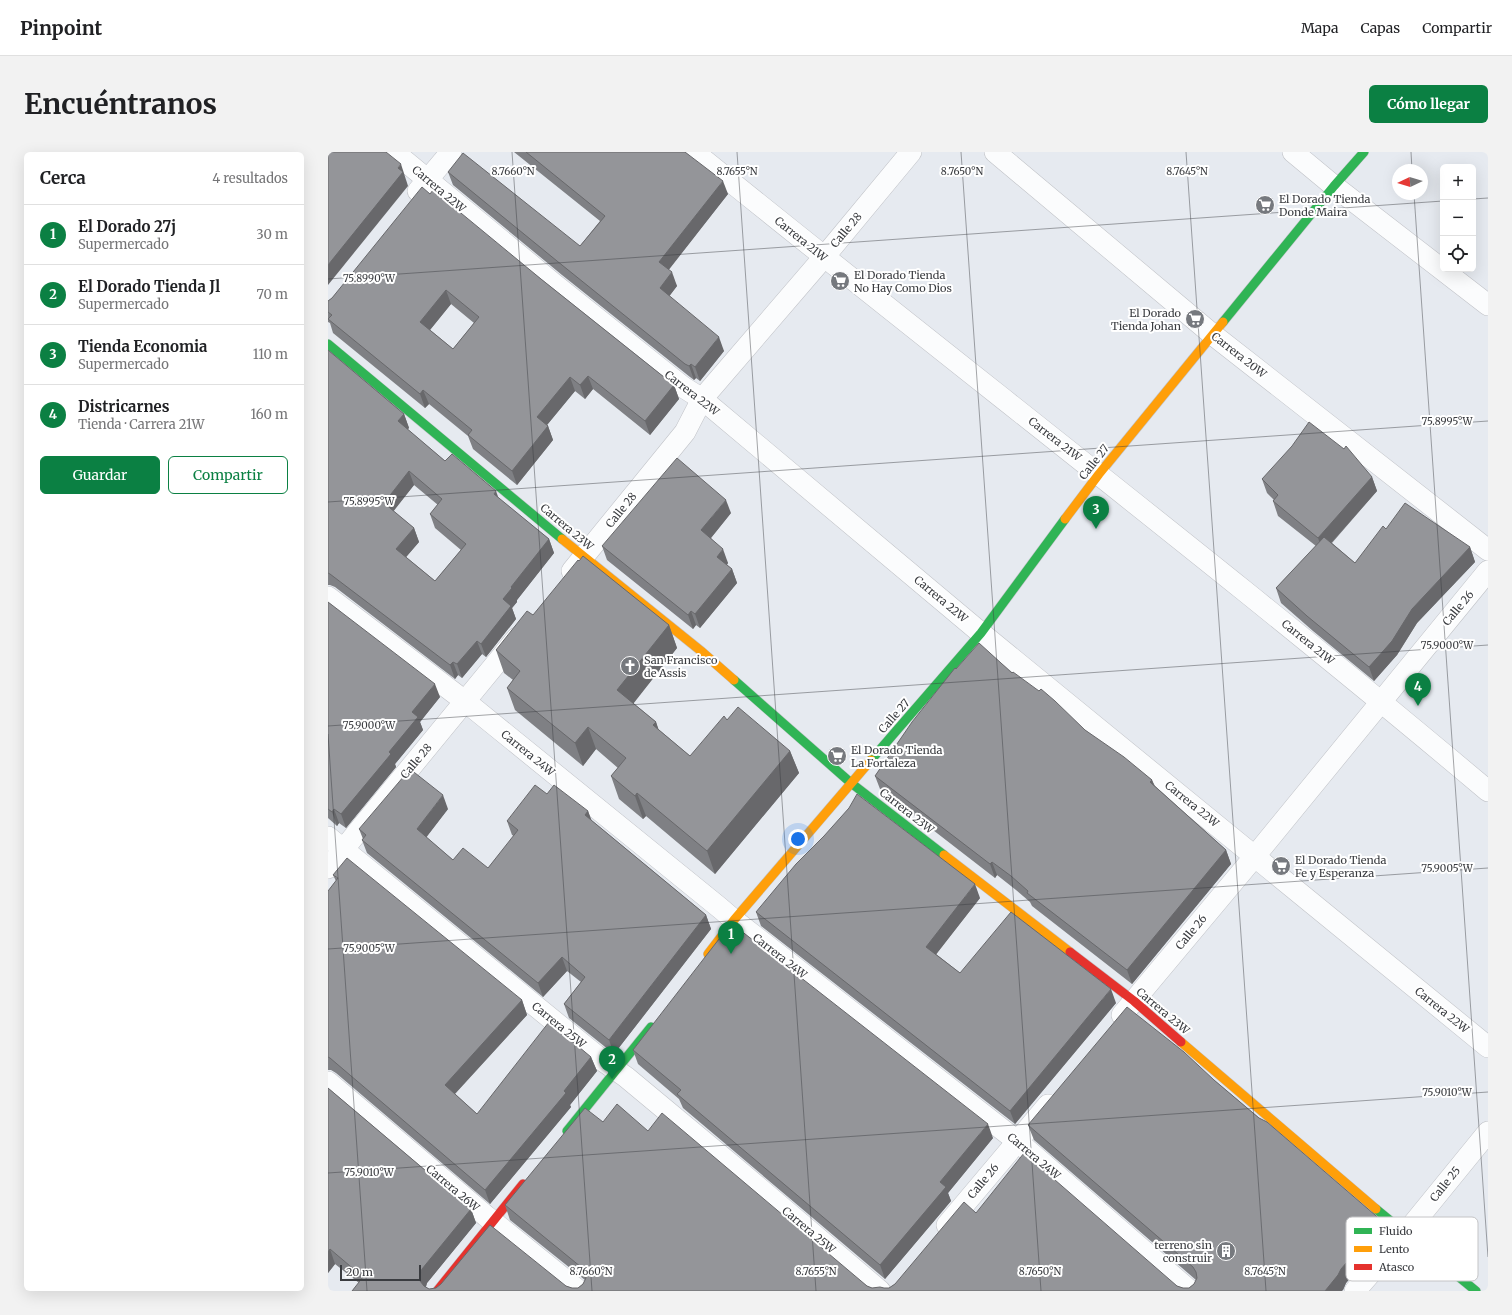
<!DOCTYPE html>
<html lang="es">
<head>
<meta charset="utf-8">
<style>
  :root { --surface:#fff; --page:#f2f2f2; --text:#202124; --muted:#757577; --line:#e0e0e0; --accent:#0b8043 }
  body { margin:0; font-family:Merriweather,serif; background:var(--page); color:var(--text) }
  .controls { position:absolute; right:12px; top:12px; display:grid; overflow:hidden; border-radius:6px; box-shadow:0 4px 16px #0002 }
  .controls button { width:36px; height:36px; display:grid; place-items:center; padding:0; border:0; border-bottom:1px solid var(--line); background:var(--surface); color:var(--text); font:20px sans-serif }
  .compass { position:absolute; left:1064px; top:12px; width:36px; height:36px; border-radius:50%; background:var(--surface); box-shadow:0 4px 16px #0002; rotate:266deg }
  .scale { position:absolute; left:12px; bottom:10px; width:81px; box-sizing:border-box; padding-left:4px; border:2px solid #3a3c40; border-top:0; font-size:11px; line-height:14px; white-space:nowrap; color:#3a3c40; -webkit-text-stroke:3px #fff; paint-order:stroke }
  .you { position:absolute; left:470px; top:687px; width:14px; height:14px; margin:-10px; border:3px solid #fff; border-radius:50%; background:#1a73e8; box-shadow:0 0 0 6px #1a73e833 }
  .badge { display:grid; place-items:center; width:26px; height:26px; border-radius:50%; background:var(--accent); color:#fff; font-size:13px; font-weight:700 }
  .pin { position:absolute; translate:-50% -33px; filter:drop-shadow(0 1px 2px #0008) }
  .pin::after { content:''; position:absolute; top:21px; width:14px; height:12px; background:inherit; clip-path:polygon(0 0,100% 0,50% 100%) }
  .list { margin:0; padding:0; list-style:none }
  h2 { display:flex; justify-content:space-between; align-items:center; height:52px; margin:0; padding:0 16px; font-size:17px }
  h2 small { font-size:13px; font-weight:400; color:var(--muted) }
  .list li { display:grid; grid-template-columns:26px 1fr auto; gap:12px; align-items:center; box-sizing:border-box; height:60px; padding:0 16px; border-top:1px solid var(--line) }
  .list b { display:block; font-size:15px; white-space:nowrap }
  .list p { margin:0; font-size:13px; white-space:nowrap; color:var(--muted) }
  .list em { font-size:13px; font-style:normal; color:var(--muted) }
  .actions { display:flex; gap:8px; padding:12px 16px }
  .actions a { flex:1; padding:9px 0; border:1px solid var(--accent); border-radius:6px; text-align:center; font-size:14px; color:var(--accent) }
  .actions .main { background:var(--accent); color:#fff }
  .icon { flex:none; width:22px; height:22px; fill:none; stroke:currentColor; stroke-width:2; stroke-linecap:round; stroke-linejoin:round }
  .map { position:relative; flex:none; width:1160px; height:1139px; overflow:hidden; border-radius:6px }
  header { display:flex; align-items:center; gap:24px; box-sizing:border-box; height:56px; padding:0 20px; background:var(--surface); border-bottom:1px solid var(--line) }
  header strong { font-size:19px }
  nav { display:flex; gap:22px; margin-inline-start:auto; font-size:14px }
  .intro { display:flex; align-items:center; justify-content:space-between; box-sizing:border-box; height:96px; padding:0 24px }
  h1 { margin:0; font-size:28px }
  .button { padding:10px 18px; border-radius:6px; background:var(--accent); color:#fff; font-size:14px; font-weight:700 }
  main { display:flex; gap:24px; padding:0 24px }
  aside { flex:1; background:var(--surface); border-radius:6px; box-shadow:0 4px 16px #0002 }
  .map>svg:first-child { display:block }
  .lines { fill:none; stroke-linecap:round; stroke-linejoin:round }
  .street-casing { stroke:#c0c2c7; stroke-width:22 }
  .fast-casing { stroke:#c0c2c7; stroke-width:10 }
  .slow-casing { stroke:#c0c2c7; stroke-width:10 }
  .jam-casing { stroke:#c0c2c7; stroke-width:10 }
  .street { stroke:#fbfcfd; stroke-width:21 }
  .fast { stroke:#30b455; stroke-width:9 }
  .slow { stroke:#ff9f0a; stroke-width:9 }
  .jam { stroke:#e5322d; stroke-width:9 }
  .wall { fill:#7f8084; fill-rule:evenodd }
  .shaded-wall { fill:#68686b }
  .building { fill:#949599; stroke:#68686b; fill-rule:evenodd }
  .ticks { fill:none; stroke:#3a3c40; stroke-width:1; stroke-opacity:0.45 }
  .labels { text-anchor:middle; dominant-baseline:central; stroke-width:4; stroke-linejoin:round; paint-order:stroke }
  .street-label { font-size:11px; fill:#3a3c40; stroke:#fff }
  .poi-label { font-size:11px; fill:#3a3c40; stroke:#fff; text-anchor:start }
  .key { fill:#fff; stroke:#c4c4c6; stroke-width:1 }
  .key-label { font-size:11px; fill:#3a3c40 }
  .ticks-label { font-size:10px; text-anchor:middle; fill:#3a3c40; stroke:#fff; stroke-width:4; stroke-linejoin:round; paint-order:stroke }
</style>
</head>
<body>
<header>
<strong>Pinpoint</strong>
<nav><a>Mapa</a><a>Capas</a><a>Compartir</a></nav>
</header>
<div class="intro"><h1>Encuéntranos</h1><a class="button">Cómo llegar</a></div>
<main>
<aside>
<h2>Cerca<small>4 resultados</small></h2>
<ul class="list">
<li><span class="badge">1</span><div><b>El Dorado 27j</b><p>Supermercado</p></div><em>30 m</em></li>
<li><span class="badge">2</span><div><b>El Dorado Tienda Jl</b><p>Supermercado</p></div><em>70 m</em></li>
<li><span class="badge">3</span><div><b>Tienda Economia</b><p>Supermercado</p></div><em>110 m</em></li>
<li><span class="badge">4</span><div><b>Districarnes</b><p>Tienda · Carrera 21W</p></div><em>160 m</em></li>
</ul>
<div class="actions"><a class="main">Guardar</a><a>Compartir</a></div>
</aside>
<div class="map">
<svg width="1160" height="1139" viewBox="0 0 1160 1139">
  <rect width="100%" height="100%" fill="#e6eaf0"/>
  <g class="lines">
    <defs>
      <g id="street">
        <polyline points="66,0 226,132 355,235 374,247 653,481 1160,895"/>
        <path d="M366,0C630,214 900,420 1160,639"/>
        <polyline points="667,0 884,182 1160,398"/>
        <polyline points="965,0 1006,34 1160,153"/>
        <polyline points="90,39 123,0"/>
        <polyline points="244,419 357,280 374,247 496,105 583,0"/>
        <polyline points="0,445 138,550 392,756 406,768 689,989 862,1139"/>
        <polyline points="0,685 275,909 298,925 411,1019 552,1139"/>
        <polyline points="0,716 189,486"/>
        <polyline points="794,863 927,704 1160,419"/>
        <polyline points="0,930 158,1064 251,1139"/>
        <polyline points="619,1073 720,953"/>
        <polyline points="1027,1139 1077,1082 1160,980"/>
      </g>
      <g id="fast">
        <polyline points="895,170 1006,34 1036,0"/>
        <polyline points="0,192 234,387"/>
        <polyline points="406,528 523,631 616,703"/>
        <polyline points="543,608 653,481 737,367"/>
        <polyline points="239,979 323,875"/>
        <polyline points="1048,1057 1148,1139"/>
      </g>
      <g id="slow">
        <polyline points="737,367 771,322 895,170"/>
        <polyline points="234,387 373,499 406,528"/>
        <polyline points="616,703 742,800"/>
        <polyline points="380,802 406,768 543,608"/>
        <polyline points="853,890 1048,1057"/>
      </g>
      <g id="jam">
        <polyline points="742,800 806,849 853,890"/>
        <polyline points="109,1139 195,1032"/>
      </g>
    </defs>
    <use href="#street" class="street-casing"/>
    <use href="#fast" class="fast-casing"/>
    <use href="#slow" class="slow-casing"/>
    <use href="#jam" class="jam-casing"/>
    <use href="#street" class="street"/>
    <use href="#fast" class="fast"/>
    <use href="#slow" class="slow"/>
    <use href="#jam" class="jam"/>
  </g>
  <g class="wall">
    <polygon points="186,0 357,0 400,42 340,118 349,134 341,144 396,199 372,229 368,226 366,228 362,225 234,123 125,33 120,20 252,94 272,69"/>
    <path d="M102,42L213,127L346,233L351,247L322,283L265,237L257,247L247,239L219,273L220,274L225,288L189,333L145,297L140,284L101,252L97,256L5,181L2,171L0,170V149L4,146ZM123,152L146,171L125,197L102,178Z"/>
    <path d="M0,198L76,262L81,276L79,277L117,309L170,346L221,387L226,401L189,448V450L184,456L188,467L158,505L154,502L134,526L130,523L127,527L7,435L2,433H0ZM86,333L110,353L102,362L107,376L133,398L107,429L78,405L91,390L86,376L65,359Z"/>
    <polygon points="1044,325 1049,339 1004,391 1027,411 1058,377 1142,395 1147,410 1089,471 1069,503 1046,529 985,479 953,451 948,436 988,394 950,364 945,349 946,348 939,341 934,327"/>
    <polygon points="403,361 383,386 400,411 399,413 404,417 409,431 372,476 368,473 365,477 279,408 274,394"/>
    <polygon points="0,450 112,545 92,570 95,578 67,612 68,615 18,676 11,671 9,674 0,666"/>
    <polygon points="205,463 341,473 349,496 305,551 328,570 330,577 362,604 399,568 462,599 471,621 387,722 318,664 315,667 291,647 283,624 290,616 268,597 255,614 187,558 179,536 185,528 176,521 168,498"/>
    <polygon points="628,517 684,521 757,578 824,628 827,634 898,698 903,712 804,832 704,754 702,750 688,738 669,723 667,726 552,637 547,624"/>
    <polygon points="219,642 260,659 263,668 378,763 383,777 286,902 241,866 236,852 253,830 239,819 215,845 39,701 34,688 35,687 31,677 120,657 98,685 125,708 160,716 186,684 184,683 179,669"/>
    <polygon points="5,723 194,848 199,863 127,942 149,962 263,905 269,919 242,953 243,955 162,1052 8,921 3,918 0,918 0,739 8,729"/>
    <polygon points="652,746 608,802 632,821 788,851 687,972 433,774 428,760"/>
    <polygon points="305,898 665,986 620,1041 623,1049 557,1127 355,956 351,947 310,912"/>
    <polygon points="886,928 1054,1069 1059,1083 1018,1131 1015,1138 24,1139 31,1131 7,1112 0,1121 0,936 143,1057 148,1071 99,1131 98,1135 101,1137 238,1134 244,1136 250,1136 255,1132 257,1128 182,1068 177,1053 275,970 320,979 539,1134 544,1136 561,1136 567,1132 648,1061 849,1134 855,1136 861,1136 866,1132 868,1128 706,988 700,973"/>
  </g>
  <g class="shaded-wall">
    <polygon points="73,12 80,34 0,133 0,113"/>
    <polygon points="395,29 400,42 336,124 331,110"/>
    <polygon points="344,120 349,134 337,150 332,136"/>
    <polygon points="118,138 123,152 97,184 92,170"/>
    <polygon points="391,185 396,199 372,229 367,215"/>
    <polygon points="363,212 368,226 366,228 361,214"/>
    <polygon points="260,224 265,237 257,247 252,233"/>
    <polygon points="242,225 247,239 214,279 209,265"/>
    <polygon points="346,233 351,247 322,283 317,269"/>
    <polygon points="95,238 101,252 97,256 92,242"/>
    <polygon points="76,262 81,276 75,283 70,269"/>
    <polygon points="220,274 225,288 189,333 184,319"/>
    <polygon points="81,319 86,333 61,365 56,351"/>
    <polygon points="1044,325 1049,339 995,400 990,386"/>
    <polygon points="168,339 173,353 166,342"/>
    <polygon points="398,348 403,361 378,392 373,378"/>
    <polygon points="86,376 91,390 73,411 68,397"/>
    <polygon points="221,387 226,401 189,448 189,450 184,456 188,467 158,505 153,492 175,447 183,435"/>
    <polygon points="1142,395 1147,410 1089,471 1069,503 1046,529 1041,515 1084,457"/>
    <polygon points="395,397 400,411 394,418 389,405"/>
    <polygon points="404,417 409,431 372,476 367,462"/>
    <polygon points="363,459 368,473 365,477 360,463"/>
    <polygon points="341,473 349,496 298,561 289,538"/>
    <polygon points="149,489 154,502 134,526 129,512"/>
    <polygon points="125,510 130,523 127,527 122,513"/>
    <polygon points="107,532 112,545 92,570 95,578 67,612 68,615 18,676 13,662 61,600 84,560"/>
    <polygon points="328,570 336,593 325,573"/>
    <polygon points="260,575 268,597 255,614 247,591"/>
    <polygon points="462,599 471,621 387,722 379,699"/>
    <polygon points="824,628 829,641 822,630"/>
    <polygon points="309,641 318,664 315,667 307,644"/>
    <polygon points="115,643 120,657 94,691 89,677"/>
    <polygon points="6,657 11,671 9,674 4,660"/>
    <polygon points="260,659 265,672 257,663"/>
    <polygon points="898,698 903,712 804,832 799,818"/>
    <polygon points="664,710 669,723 667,726 662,712"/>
    <polygon points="647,732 652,746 603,809 598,795"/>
    <polygon points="378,763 383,777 286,902 281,888"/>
    <polygon points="234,805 239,819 215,845 210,831"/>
    <polygon points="783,837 788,851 687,972 682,959"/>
    <polygon points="194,848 199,863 122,947 117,933"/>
    <polygon points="263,905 269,919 242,953 243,955 162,1052 157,1038"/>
    <polygon points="660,972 665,986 620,1041 623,1049 557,1127 552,1113 612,1030"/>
    <polygon points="143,1057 148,1071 99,1131 97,1137 92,1129 92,1122 94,1117"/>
    <polygon points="1054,1069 1059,1083 1018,1131 1015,1138 1014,1139 997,1139 1013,1117"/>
    <polygon points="2,1097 7,1112 0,1121 0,1100"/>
  </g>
  <g class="building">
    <polygon points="0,0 58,0 73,12 70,16 75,20 0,113"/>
    <polygon points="198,0 357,0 395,29 331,110 344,120 332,136 391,185 367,215 363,212 361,214 357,212 229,109 120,20 135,1 252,94 277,64"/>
    <path d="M94,35L102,42L105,38L213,127L346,233L317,269L260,224L252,233L242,225L209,265L220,274L184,319L140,283L144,278L95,238L92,242L0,167L4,163L0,160V149L4,146ZM118,138L151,165L125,197L92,170Z"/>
    <path d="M0,198L76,262L70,269L117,309L124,302L168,339L166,342L221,387L183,435L184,436L175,447L183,454L153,492L149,489L129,512L125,510L122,513L2,422L0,421ZM81,319L114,347L102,362L138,392L107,429L68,397L86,376L56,351Z"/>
    <polygon points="981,270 1016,297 1018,294 1044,325 990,386 945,349 950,343 934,327 964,294"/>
    <polygon points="349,306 398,348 373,378 395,397 389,405 404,417 367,462 363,459 360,463 274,394"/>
    <polygon points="1077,351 1142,395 1084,457 1064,489 1041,515 979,464 948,436 996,385 1027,411 1055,374 1058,377"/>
    <polygon points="255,404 341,473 289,538 328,570 325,573 362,604 396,564 399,568 410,555 462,599 379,699 309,641 307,644 283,624 298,606 260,575 247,591 179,536 192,519 168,498 199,459 205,463 250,408 251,409"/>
    <polygon points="0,450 107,532 84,560 90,565 61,600 63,602 13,662 6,657 4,660 0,657"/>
    <polygon points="651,491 684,521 685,520 711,539 713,537 727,549 757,578 796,605 824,628 822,630 898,698 799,818 699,741 700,739 683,724 664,710 662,712 547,624 584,570 627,516 628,517"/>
    <polygon points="82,617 115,643 89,677 125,708 135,696 160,716 190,678 179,669 207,633 219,642 226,633 260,659 257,663 378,763 281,888 236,852 257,825 234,805 210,831 34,688 38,683 31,677"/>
    <polygon points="529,642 647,732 598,795 632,821 683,760 783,837 682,959 428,760 468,712 496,684 521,656"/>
    <polygon points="19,706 194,848 117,933 149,962 221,870 263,905 236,939 238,941 157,1038 2,906 0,905 0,739 10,726 5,723"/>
    <polygon points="398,778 406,785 412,778 660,972 612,1030 618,1035 552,1113 349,942 353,938 305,898"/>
    <polygon points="799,855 856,900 886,928 931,966 939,970 1054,1069 1013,1117 1010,1123 997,1139 24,1139 35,1125 2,1097 0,1100 0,936 143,1057 94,1117 92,1122 92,1129 96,1134 101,1137 108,1136 113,1132 162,1073 238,1134 244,1136 250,1136 255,1132 258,1126 257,1120 253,1115 177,1053 257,956 275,970 289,952 320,979 334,961 539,1134 544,1136 552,1135 556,1136 561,1136 567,1132 636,1050 648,1061 696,1001 849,1134 855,1136 861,1136 866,1132 869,1126 868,1120 865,1115 700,973"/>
  </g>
  <path class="ticks" d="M184,0L264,1139M409,0L488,1139M633,0L713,1139M858,0L938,1139M1083,0L1084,18M1086,42L1160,1105M1145,47L1160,46M0,127L1115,49M0,350L1160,269M0,574L1160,493M0,582L39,1139M0,797L1160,716M0,1021L1160,940"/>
  <defs>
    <symbol id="supermarket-disc" viewBox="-11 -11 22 22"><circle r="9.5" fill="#76797e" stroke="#fff"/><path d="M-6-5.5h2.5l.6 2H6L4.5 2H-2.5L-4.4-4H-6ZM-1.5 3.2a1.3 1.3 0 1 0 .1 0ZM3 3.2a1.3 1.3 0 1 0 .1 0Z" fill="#fff"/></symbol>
    <symbol id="church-disc" viewBox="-11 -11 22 22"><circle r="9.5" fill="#76797e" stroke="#fff"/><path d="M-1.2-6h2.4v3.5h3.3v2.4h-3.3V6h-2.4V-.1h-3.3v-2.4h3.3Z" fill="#fff"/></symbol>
    <symbol id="building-disc" viewBox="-11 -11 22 22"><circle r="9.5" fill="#76797e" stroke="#fff"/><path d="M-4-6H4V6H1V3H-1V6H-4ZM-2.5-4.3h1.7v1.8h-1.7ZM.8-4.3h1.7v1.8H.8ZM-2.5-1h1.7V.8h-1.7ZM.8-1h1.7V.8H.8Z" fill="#fff"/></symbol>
  </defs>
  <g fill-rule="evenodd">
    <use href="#supermarket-disc" x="926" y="42" width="22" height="22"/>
    <use href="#supermarket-disc" x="501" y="118" width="22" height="22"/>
    <use href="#supermarket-disc" x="856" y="156" width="22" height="22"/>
    <use href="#church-disc" x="291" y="503" width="22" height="22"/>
    <use href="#supermarket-disc" x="498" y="593" width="22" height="22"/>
    <use href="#supermarket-disc" x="942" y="703" width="22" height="22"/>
    <use href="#building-disc" x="887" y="1088" width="22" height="22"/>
  </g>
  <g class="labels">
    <g class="street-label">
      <text transform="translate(111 37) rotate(40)">Carrera 22W</text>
      <text transform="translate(518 78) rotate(-50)">Calle 28</text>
      <text transform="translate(473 87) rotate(39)">Carrera 21W</text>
      <text transform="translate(911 203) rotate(38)">Carrera 20W</text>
      <text transform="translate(364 241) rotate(38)">Carrera 22W</text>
      <text transform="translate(727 287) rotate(38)">Carrera 21W</text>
      <text transform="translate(766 310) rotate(-52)">Calle 27</text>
      <text transform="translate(293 358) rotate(-51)">Calle 28</text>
      <text transform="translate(239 375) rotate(40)">Carrera 23W</text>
      <text transform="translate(613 447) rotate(40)">Carrera 22W</text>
      <text transform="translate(1130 456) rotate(-50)">Calle 26</text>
      <text transform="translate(980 490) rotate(39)">Carrera 21W</text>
      <text transform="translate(566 564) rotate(-49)">Calle 27</text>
      <text transform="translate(200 601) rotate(39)">Carrera 24W</text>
      <text transform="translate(88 609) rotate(-50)">Calle 28</text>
      <text transform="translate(864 652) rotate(39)">Carrera 22W</text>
      <text transform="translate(579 659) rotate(38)">Carrera 23W</text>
      <text transform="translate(863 780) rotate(-50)">Calle 26</text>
      <text transform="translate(452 804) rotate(38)">Carrera 24W</text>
      <text transform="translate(1114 858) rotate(39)">Carrera 22W</text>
      <text transform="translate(835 859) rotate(40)">Carrera 23W</text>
      <text transform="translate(231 873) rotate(39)">Carrera 25W</text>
      <text transform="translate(706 1004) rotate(40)">Carrera 24W</text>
      <text transform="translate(655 1029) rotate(-50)">Calle 26</text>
      <text transform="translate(1117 1032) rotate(-51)">Calle 25</text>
      <text transform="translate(125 1036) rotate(40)">Carrera 26W</text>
      <text transform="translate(481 1078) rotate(40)">Carrera 25W</text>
    </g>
    <g class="poi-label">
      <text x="951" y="47">El Dorado Tienda<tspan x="951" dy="13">Donde Maira</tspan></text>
      <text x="526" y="123">El Dorado Tienda<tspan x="526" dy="13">No Hay Como Dios</tspan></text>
      <text x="853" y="161" text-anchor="end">El Dorado<tspan x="853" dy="13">Tienda Johan</tspan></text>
      <text x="316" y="508">San Francisco<tspan x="316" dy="13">de Assis</tspan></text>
      <text x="523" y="598">El Dorado Tienda<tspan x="523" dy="13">La Fortaleza</tspan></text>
      <text x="967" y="708">El Dorado Tienda<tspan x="967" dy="13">Fe y Esperanza</tspan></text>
      <text x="884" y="1093" text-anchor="end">terreno sin<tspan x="884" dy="13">construir</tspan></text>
    </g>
  </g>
  <rect x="1018" y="1065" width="132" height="64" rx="6" class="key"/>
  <rect x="1026" y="1076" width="18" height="6" fill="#30b455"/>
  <rect x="1026" y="1094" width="18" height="6" fill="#ff9f0a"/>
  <rect x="1026" y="1112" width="18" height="6" fill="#e5322d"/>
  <g class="key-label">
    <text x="1051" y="1083">Fluido</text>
    <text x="1051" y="1101">Lento</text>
    <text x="1051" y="1119">Atasco</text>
  </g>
  <g class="ticks-label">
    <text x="185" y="23">8.7660°N</text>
    <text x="409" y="23">8.7655°N</text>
    <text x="634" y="23">8.7650°N</text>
    <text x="859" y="23">8.7645°N</text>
    <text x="41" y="130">75.8990°W</text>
    <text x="1119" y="273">75.8995°W</text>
    <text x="41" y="353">75.8995°W</text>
    <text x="1119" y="497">75.9000°W</text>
    <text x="41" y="577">75.9000°W</text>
    <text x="1119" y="720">75.9005°W</text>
    <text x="41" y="800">75.9005°W</text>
    <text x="1119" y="944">75.9010°W</text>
    <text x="41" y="1024">75.9010°W</text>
    <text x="263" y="1123">8.7660°N</text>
    <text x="488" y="1123">8.7655°N</text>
    <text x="712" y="1123">8.7650°N</text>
    <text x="937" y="1123">8.7645°N</text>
  </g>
</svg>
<div class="controls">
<button>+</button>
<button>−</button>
<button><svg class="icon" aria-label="locate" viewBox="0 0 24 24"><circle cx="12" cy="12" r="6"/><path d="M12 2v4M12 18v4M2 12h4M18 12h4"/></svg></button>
</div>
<svg class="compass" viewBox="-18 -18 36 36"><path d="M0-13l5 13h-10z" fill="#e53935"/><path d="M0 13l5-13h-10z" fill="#757577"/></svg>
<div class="scale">20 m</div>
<div class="you"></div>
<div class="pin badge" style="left:403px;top:802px">1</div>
<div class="pin badge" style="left:284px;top:927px">2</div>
<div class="pin badge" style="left:768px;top:377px">3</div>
<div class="pin badge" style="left:1090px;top:554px">4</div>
</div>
</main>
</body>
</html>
